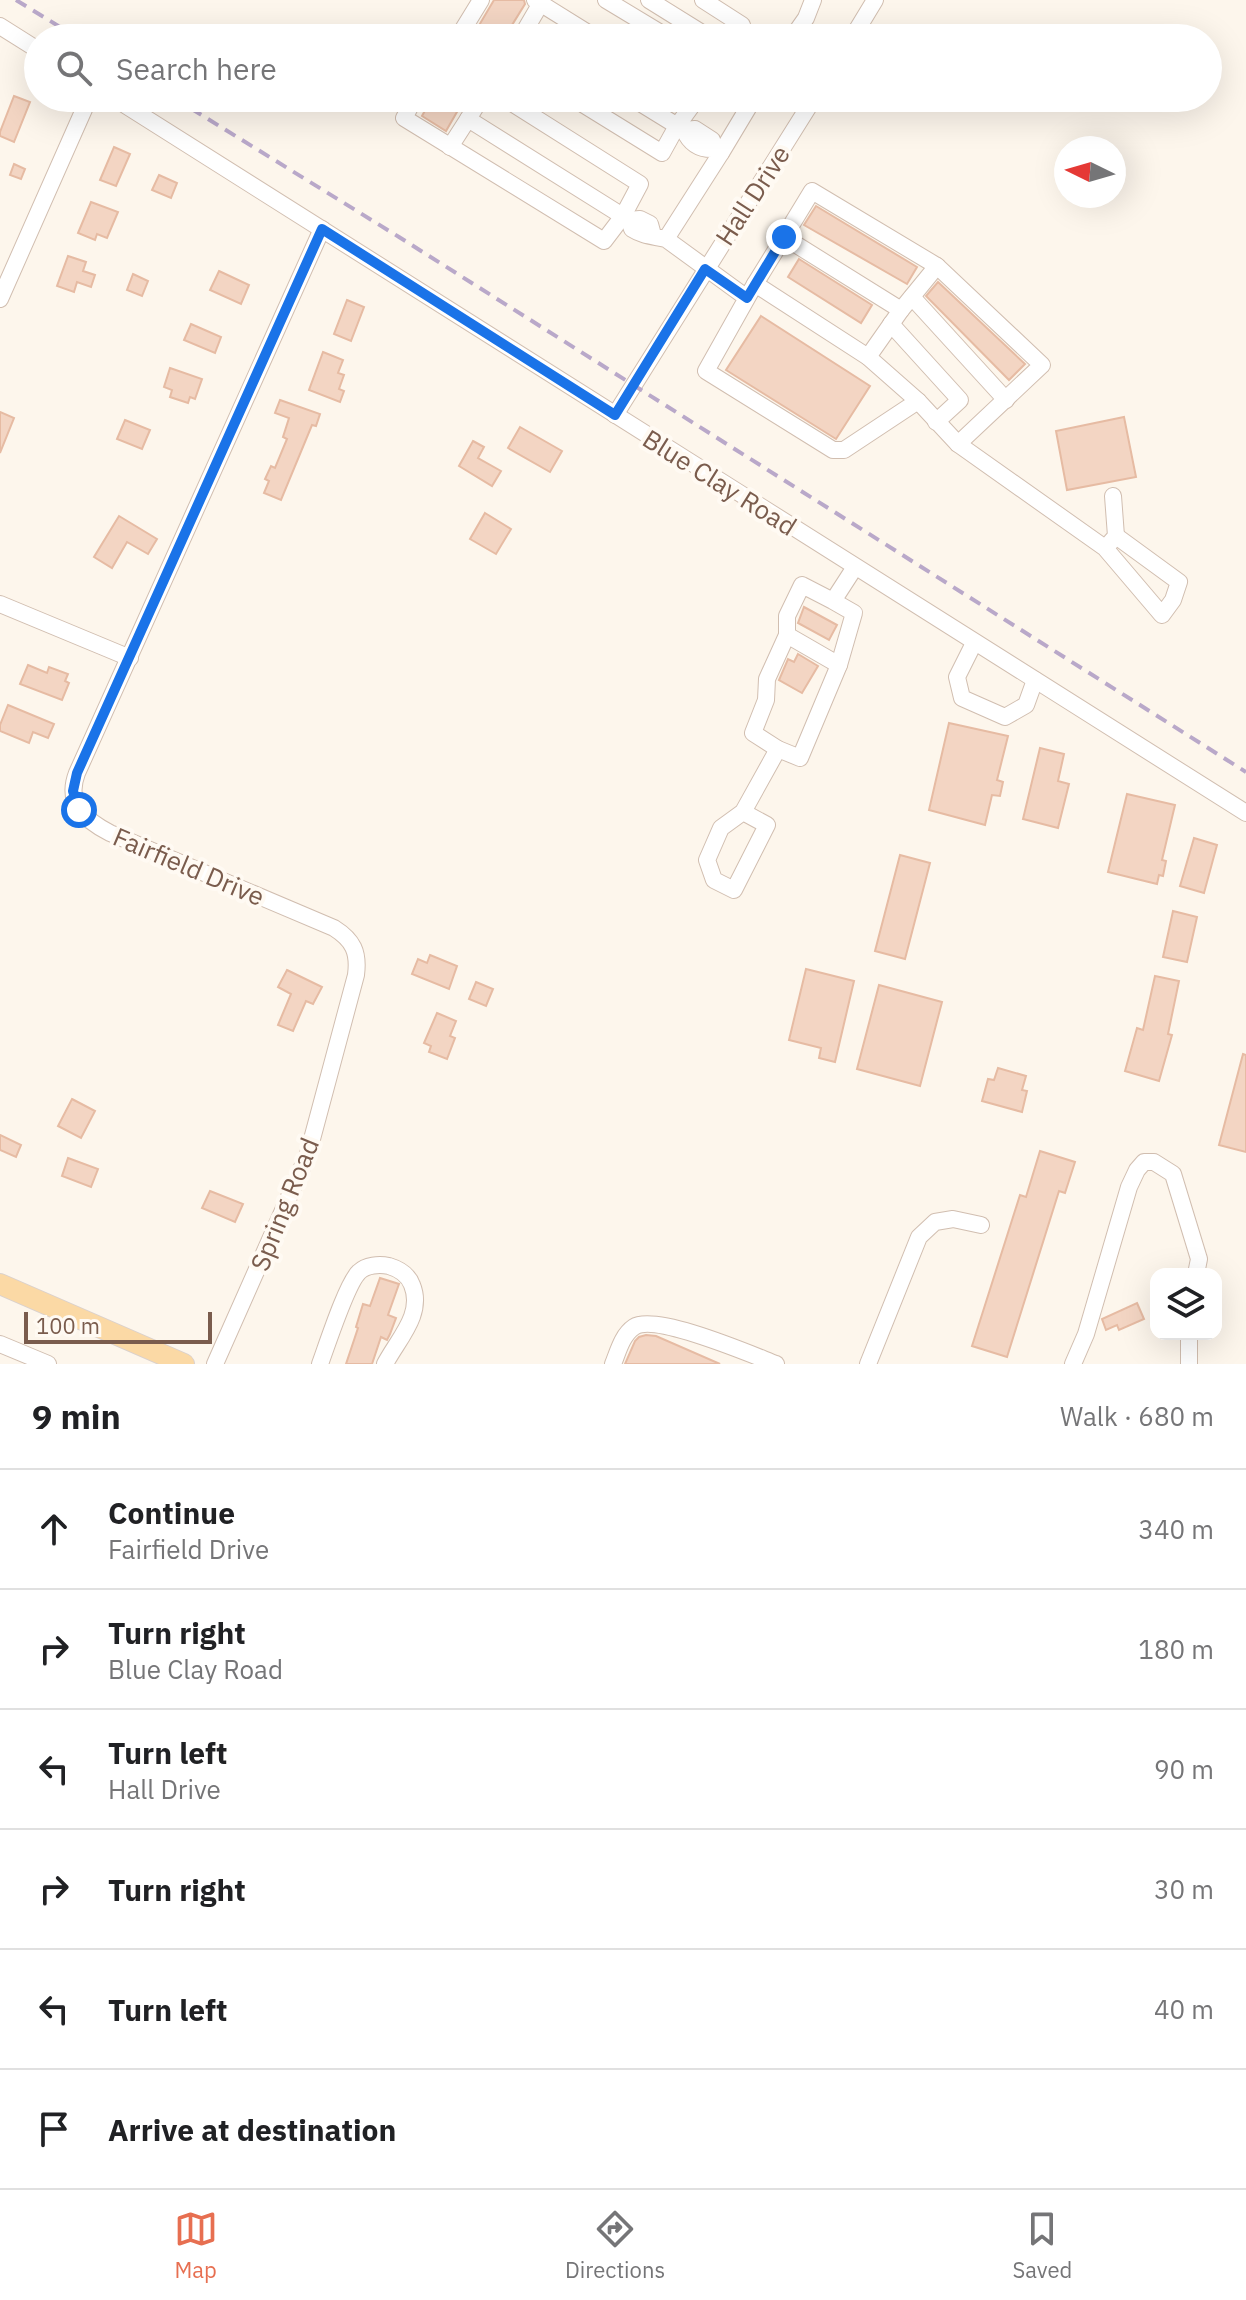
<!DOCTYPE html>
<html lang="en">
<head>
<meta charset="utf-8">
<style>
  :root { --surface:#fff; --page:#f2f2f2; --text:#202124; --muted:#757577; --line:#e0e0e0; --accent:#e76f51 }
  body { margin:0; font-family:"IBM Plex Sans",sans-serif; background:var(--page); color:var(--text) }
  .controls { position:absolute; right:24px; bottom:24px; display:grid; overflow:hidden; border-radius:16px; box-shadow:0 8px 32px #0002 }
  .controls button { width:72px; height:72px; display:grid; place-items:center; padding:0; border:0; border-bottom:2px solid var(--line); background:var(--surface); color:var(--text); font:40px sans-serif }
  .compass { position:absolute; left:1054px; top:136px; width:72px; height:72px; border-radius:50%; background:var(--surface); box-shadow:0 8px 32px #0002; rotate:275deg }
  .scale { position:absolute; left:24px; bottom:20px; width:188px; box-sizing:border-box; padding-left:8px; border:4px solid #7a5c4d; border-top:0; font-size:22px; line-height:28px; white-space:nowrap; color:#7a5c4d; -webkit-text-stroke:6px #fffaf3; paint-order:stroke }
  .stop { position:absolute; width:24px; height:24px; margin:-18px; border:6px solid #1a73e8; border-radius:50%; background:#fff }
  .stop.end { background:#1a73e8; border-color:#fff; box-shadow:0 2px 8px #0008 }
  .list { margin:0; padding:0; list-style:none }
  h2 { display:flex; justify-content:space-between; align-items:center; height:104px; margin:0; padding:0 32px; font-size:34px }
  h2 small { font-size:26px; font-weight:400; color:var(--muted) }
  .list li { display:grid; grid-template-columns:52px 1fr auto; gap:24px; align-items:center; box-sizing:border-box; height:120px; padding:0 32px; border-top:2px solid var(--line) }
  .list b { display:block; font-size:30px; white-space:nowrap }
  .list p { margin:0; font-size:26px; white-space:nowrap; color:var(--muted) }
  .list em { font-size:26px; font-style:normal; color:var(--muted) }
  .icon { flex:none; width:44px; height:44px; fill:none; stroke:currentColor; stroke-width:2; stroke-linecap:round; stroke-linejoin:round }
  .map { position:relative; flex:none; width:1246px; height:1364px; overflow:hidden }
  .search { position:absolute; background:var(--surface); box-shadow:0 8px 32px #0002; left:24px; right:24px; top:24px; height:88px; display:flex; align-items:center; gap:20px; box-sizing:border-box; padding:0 28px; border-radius:44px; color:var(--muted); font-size:30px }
  .sheet { height:824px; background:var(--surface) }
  nav { display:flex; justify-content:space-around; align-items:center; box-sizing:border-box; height:112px; border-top:2px solid var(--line); background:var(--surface); font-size:22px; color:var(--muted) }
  nav a { display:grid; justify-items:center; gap:4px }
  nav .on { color:var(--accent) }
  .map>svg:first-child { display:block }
  .building { fill:#f3d5c3; stroke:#e6bba3; stroke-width:2 }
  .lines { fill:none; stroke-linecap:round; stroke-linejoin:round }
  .minor-casing { stroke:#d1beb0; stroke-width:18 }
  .major-casing { stroke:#dad1cd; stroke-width:22 }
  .minor { stroke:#fff; stroke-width:16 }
  .major { stroke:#fbd9a5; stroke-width:20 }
  .rail { stroke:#b9a8c9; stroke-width:4; stroke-dasharray:12 8; stroke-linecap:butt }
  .route { stroke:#1a73e8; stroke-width:10 }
  .labels { text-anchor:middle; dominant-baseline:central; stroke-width:8; stroke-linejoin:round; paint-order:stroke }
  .street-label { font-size:26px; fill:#7a5c4d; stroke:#fffaf3 }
</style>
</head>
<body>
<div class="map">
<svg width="1246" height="1364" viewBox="0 0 1246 1364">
  <rect width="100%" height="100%" fill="#fdf6ec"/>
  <g class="building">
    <polygon points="494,0 524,0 525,4 504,38 485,38 483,32 478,27"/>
    <polygon points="14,96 30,102 14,142 0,136 0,132"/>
    <polygon points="432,98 465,98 446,131 422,116"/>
    <polygon points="114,147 130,154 116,186 100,180"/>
    <polygon points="14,164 25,169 21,179 10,175"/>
    <polygon points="159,175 177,183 171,198 152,190"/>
    <polygon points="91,202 118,212 107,238 97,234 95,240 78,233"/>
    <polygon points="816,206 917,267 907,284 804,225"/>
    <polygon points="68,256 86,262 83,271 95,275 91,287 77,282 74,292 57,286"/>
    <polygon points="799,259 872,305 861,323 788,277"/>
    <polygon points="219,271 249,285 241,304 210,290"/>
    <polygon points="133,274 148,281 142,296 127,290"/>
    <polygon points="938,282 1025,364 1009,380 926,296"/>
    <polygon points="347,300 364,307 351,341 334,334"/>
    <polygon points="761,316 870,386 836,439 726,370"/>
    <polygon points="191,324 221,337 215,353 184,340"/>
    <polygon points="323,352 343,360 338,373 344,375 339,389 344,391 340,402 309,390"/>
    <polygon points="170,368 202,379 195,399 190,397 188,403 170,397 172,390 164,387"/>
    <polygon points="280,400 320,414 316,426 312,425 281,500 264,493 269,481 265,479 271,466 275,468 287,439 283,437 289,418 275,413"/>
    <polygon points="0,412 14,418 0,453"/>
    <polygon points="1124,417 1136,477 1067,490 1056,431"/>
    <polygon points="125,420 150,430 142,449 117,439"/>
    <polygon points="520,427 562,451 550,472 508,448"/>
    <polygon points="473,441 484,447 478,458 501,471 492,486 459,466"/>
    <polygon points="485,513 511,529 496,554 470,539"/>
    <polygon points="119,516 157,539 148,554 127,542 112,568 94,557"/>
    <polygon points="804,607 837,625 829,640 798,623"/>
    <polygon points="798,654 818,666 802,693 779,680 788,659 794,662"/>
    <polygon points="28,665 47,673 49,667 68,674 65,681 69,683 62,700 20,684"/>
    <polygon points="8,705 54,724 48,738 33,732 29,743 0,731 0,725"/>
    <polygon points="949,723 1008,736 997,780 1003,782 1000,796 992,795 985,825 929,810"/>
    <polygon points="1040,748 1064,754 1058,781 1069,784 1058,828 1023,819"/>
    <polygon points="1127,794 1175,805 1162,860 1166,861 1163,876 1159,875 1157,884 1108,872"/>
    <polygon points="1194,838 1217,845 1204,893 1180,886"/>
    <polygon points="900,855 930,863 905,959 875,951"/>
    <polygon points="1173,911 1197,917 1187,962 1163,957"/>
    <polygon points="430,955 457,966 449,989 412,974 418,959 427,963"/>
    <polygon points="806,969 854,981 835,1062 819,1058 821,1048 789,1040"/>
    <polygon points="287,970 322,987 313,1004 306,1001 293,1031 278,1025 291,994 278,987"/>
    <polygon points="1155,976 1179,981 1168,1034 1172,1035 1159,1081 1125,1071 1137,1028 1143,1030"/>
    <polygon points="476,982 493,989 486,1006 469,999"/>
    <polygon points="879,985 942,1002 920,1086 857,1069"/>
    <polygon points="437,1013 456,1021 450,1036 455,1038 447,1059 429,1052 431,1046 424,1043"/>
    <polygon points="1243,1054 1246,1055 1246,1152 1219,1145"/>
    <polygon points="998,1068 1026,1076 1022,1090 1027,1091 1022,1112 982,1101 988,1079 994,1080"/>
    <polygon points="72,1099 95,1111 81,1138 58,1126"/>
    <polygon points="0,1135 21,1145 16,1157 0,1150"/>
    <polygon points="1040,1151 1075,1162 1065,1193 1059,1191 1007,1357 972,1346 1020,1195 1026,1197"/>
    <polygon points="68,1158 98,1169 91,1187 62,1176"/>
    <polygon points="210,1191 243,1204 235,1222 202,1208"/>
    <polygon points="380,1278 399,1284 388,1315 396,1318 390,1334 387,1340 381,1337 372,1364 346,1364 358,1328 356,1327 363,1304 370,1306"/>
    <polygon points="1137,1303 1144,1319 1119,1330 1117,1325 1106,1330 1102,1319"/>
    <polygon points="646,1335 656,1336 720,1364 625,1364 635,1341 639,1337"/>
  </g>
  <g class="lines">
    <defs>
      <g id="minor">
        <polyline points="535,0 596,38"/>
        <polyline points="606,0 669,38"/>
        <polyline points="649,0 710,38"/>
        <polyline points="703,0 742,25 734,38"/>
        <polyline points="0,26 38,50"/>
        <polyline points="524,32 541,3"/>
        <polyline points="474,38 462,31 481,0"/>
        <polyline points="792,38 806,18 813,0"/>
        <polyline points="852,38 875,0"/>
        <polyline points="114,98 1246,813"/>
        <polyline points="415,98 404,118 604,241 623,216 640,184 504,98"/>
        <polyline points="573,98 662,153 677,126 696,100 692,98"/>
        <polyline points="632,98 684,130"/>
        <polyline points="468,119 481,98"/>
        <polyline points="450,147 468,119 629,220"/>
        <polyline points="721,153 754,98"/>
        <path d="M653,235L650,224L640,219L629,220L632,229C643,236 653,236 666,239L747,298L706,371L833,450H844L918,401L868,357L755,284L747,298"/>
        <polyline points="784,237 812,191 937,266 901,310"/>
        <path d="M666,239L721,153L715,149L712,140L695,129L684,130C690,144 699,150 715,149"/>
        <polyline points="937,266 1042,365 958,444"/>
        <polyline points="755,284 784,237 901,310 868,357"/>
        <polyline points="912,297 1006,400"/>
        <polyline points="0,299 89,98"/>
        <polyline points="891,324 960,400 936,422"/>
        <polyline points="918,401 958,444 1105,548 1162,615 1173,600 1179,582 1116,536"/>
        <polyline points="615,415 814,98"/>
        <polyline points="1109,544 1116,536 1113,496"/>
        <polyline points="833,601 854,613 839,665 787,635 787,616 802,585 833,601 855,567"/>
        <polyline points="0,604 130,658"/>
        <polyline points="787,635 767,679 766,700 753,733 778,749 800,758 839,665"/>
        <polyline points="974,643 957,677 962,698 1005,717 1026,705 1035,680"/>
        <polyline points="743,812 767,825 734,890 714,880 707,860 721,828 743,812 778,749"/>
        <polyline points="1189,1334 1189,1364"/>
        <polyline points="0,1344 48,1364"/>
        <path d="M215,1364L308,1154L356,975C359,952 353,940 334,928L110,833C85,820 65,804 77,773L322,229"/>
        <path d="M320,1364C327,1345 347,1283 359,1272C366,1265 379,1264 389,1266C399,1269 408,1274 412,1285C424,1314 398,1339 385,1364"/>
        <path d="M613,1364C618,1352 622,1335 634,1327C655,1313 750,1354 776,1364"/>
        <polyline points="868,1364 919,1237 935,1222 953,1219 981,1225"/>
        <polyline points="1073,1364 1086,1334 1129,1187 1137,1170 1144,1162 1154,1162 1173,1174 1199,1259 1196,1274"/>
      </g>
      <polyline id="major" points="0,1284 184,1364"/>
    </defs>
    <use href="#minor" class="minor-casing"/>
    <use href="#major" class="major-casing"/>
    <use href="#minor" class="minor"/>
    <use href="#major" class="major"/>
    <g class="rail">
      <polyline points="16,0 78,38"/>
      <polyline points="174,98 399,237 1246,772"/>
    </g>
  </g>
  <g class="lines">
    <polyline class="route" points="79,810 73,791 77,773 322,229 615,415 705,269 747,298 784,237"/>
  </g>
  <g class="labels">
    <g class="street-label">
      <text transform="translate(752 195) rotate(-57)">Hall Drive</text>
      <text transform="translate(720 482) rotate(32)">Blue Clay Road</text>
      <text transform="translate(189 866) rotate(23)">Fairfield Drive</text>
      <text transform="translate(284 1204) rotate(-68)">Spring Road</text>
    </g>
  </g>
</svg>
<div class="controls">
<button><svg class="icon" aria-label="layers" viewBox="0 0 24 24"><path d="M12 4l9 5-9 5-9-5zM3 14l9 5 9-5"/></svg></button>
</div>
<svg class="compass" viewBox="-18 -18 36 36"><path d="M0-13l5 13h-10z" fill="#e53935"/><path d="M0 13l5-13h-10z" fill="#757577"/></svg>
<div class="scale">100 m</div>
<div class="stop" style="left:79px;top:810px"></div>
<div class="stop end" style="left:784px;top:237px"></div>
<div class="search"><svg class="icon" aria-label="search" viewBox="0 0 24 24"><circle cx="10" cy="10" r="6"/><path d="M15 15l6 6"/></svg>Search here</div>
</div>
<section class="sheet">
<h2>9 min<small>Walk · 680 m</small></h2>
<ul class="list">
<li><svg class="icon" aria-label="ahead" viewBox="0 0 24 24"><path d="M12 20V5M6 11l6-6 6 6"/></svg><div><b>Continue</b><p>Fairfield Drive</p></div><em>340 m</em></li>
<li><svg class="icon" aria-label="right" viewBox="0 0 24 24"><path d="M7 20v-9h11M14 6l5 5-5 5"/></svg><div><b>Turn right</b><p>Blue Clay Road</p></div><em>180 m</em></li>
<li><svg class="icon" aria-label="left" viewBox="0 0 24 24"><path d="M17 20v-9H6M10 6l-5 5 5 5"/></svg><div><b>Turn left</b><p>Hall Drive</p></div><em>90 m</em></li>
<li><svg class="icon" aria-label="right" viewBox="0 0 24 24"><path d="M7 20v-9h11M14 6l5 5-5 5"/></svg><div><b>Turn right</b></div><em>30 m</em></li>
<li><svg class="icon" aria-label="left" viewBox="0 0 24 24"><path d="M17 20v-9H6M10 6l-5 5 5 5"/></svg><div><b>Turn left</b></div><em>40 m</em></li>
<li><svg class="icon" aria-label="arrive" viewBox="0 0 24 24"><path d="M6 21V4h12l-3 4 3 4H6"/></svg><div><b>Arrive at destination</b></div></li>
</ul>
</section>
<nav>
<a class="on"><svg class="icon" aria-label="map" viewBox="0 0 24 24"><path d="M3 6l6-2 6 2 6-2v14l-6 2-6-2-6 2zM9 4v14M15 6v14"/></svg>Map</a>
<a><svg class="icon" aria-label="directions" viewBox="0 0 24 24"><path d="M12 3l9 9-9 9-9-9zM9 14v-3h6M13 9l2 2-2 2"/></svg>Directions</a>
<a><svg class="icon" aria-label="saved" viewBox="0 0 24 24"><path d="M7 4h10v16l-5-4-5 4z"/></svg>Saved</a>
</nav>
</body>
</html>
